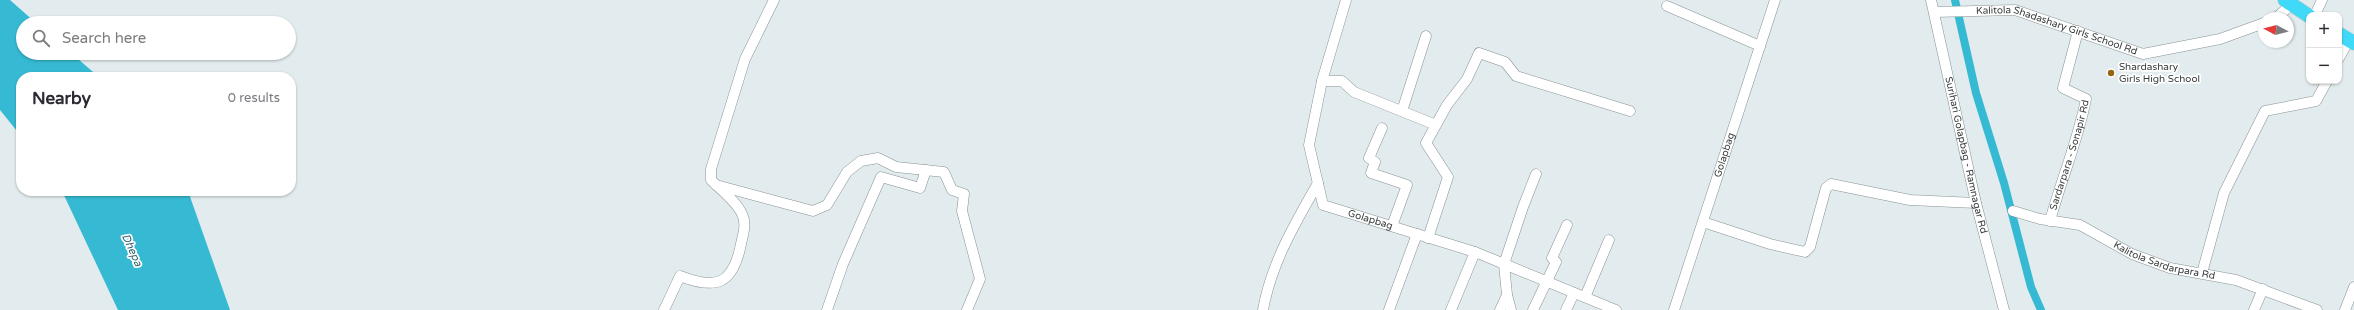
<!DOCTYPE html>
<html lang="en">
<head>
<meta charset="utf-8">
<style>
  :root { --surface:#fff; --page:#f7f7f7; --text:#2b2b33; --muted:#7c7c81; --line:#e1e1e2 }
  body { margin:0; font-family:"Varela Round",sans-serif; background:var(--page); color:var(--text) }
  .controls { position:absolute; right:12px; top:12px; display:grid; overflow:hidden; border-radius:8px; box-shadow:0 1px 3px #0004 }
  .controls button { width:36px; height:36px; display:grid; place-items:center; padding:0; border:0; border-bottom:1px solid var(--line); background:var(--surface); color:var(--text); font:20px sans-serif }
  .compass { position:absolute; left:2258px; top:12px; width:36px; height:36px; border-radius:50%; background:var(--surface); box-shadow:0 1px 3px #0004; rotate:277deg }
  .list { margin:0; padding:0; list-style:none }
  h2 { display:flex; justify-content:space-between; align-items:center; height:52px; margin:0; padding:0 16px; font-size:17px }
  h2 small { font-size:13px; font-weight:400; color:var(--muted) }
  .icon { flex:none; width:22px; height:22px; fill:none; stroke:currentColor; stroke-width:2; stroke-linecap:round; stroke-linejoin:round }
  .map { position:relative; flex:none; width:2354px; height:310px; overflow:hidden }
  .search { position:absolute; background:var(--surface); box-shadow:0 1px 3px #0004; left:16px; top:16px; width:280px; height:44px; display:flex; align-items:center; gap:10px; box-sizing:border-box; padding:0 14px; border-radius:22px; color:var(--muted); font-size:15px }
  .panel { position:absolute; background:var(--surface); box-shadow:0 1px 3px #0004; left:16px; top:72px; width:280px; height:124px; border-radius:16px }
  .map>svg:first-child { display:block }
  .water { fill:#36bad3 }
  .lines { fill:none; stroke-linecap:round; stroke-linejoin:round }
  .canal { stroke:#36bad3; stroke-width:8 }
  .minor-casing { stroke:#899294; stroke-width:11 }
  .highway-casing { stroke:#c7c8c9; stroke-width:15 }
  .minor { stroke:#fff; stroke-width:10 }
  .highway { stroke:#40d9f7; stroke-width:14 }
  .poi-dot { fill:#936612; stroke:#fff; stroke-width:1.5 }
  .labels { text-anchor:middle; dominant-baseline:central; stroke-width:3.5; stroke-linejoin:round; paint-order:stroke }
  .street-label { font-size:10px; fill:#383c3d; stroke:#fff }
  .poi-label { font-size:10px; fill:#383c3d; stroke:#fff; text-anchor:start }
  .water-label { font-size:11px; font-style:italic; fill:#2c5f6b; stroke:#fff }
</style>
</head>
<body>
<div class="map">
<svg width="2354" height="310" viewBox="0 0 2354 310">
  <rect width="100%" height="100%" fill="#e2ebed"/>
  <g class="water">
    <polygon points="0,0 10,0 36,23 23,23 23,53 71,53 99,77 21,77 21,136 0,110"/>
    <polygon points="62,191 188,191 230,310 118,310"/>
  </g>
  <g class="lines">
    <polyline class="canal" points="1955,0 1976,93 2004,183 2031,287 2041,310"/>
    <defs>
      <g id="minor">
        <path id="s1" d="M1346,0L1322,81L1309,145L1323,205L1475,252L1616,310"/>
        <path id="s2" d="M1931,0L1976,203L2004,310"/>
        <polyline points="1667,6 1760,46"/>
        <path id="s3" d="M1934,12L2015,10L2143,54L2220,39L2264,23"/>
        <polyline points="2315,15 2322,0"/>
        <polyline points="2276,18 2292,4"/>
        <polyline points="2339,58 2349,40"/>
        <polyline points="1322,81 1342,81 1354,92 1436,125"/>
        <polyline points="1402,111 1426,36"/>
        <polyline points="1382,128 1369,158 1375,162 1371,173 1407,185 1392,226"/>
        <polyline points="716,185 813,211 827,205 847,172 861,161 878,158 896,167 944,172 952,190 964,194 962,211 980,279 967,310"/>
        <path id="s4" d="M2013,211L2040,219L2080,225L2132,254L2170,268L2236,280L2317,310"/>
        <path id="s5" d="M2050,221C2061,180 2078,141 2086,99L2063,88L2078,31"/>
        <polyline points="1703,222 1770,244 1805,252 1810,247 1826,188 1831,184 1910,200 1976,203"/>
        <polyline points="1428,238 1448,177 1426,143 1447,105 1467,79 1479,53 1505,62 1516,76 1630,111"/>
        <polyline points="2202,273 2224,193 2265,111 2316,101 2327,81"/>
        <polyline points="1585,297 1609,240"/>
        <path d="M664,310L680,276C716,290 733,285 741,244C743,234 747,224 742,214C736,201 722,191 711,180V169L745,59L774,0"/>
        <polyline points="827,310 843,264 881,177 920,188 926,170"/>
        <path d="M1263,310C1271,264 1295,223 1318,183"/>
        <polyline points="1389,310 1417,234"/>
        <polyline points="1451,310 1475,252"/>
        <polyline points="1500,310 1507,295"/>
        <polyline points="1511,310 1507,295 1504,264 1523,207 1536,174"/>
        <polyline points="1533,310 1556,262 1552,258 1567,225"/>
        <polyline points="1566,310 1574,293"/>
        <path id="s6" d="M1674,310L1775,0"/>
        <polyline points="2254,310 2263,289"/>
        <polyline points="2345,310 2354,287"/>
      </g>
      <g id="highway">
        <polyline points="2285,0 2309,16"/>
        <polyline points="2339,34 2354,43"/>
      </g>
    </defs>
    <use href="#minor" class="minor-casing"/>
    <use href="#highway" class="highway-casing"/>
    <use href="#minor" class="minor"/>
    <use href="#highway" class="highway"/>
  </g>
  <circle class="poi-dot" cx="2111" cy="73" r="4"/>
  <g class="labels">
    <g class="street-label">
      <text stroke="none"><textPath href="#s3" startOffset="126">Kalitola Shadashary Girls School Rd</textPath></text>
      <text stroke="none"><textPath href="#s6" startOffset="163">Golapbag</textPath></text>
      <text stroke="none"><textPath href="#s2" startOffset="159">Surihari Golapbag - Ramnagar Rd</textPath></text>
      <text stroke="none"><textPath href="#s5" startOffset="69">Sardarpara - Sonapir Rd</textPath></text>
      <text stroke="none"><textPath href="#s1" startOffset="261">Golapbag</textPath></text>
      <text stroke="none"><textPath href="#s4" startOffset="161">Kalitola Sardarpara Rd</textPath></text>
    </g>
    <g class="poi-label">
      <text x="2119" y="67">Shardashary<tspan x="2119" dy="12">Girls High School</tspan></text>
    </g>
    <g class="water-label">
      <text transform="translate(132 250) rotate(66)">Dhepa</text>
    </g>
  </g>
</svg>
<div class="controls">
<button>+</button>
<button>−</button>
</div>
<svg class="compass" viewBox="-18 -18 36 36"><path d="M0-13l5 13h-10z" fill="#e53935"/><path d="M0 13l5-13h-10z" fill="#7c7c81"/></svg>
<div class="search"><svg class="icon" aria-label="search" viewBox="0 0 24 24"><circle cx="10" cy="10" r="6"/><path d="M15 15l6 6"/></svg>Search here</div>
<section class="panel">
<h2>Nearby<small>0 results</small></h2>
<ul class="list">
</ul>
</section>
</div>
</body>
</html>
